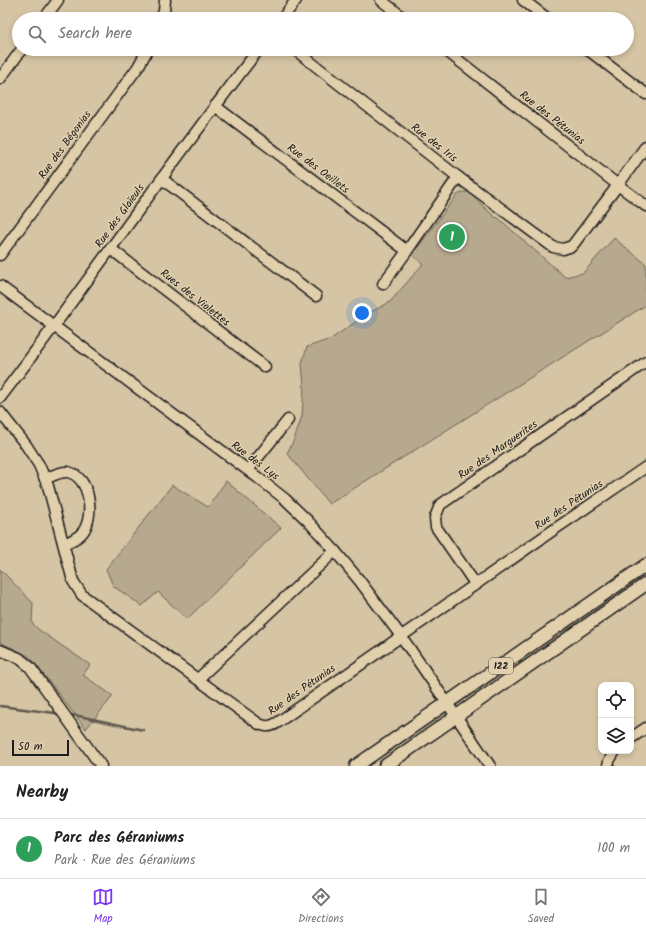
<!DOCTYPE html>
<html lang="en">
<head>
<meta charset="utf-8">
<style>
  :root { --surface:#fff; --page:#f6f6f6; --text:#202124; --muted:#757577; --line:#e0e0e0; --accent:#7c3aed }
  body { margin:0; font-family:Kalam,sans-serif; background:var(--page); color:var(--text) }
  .controls { position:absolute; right:12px; bottom:12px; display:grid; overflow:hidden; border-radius:8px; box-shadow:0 2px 6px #0003 }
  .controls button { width:36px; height:36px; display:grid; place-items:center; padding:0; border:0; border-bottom:1px solid var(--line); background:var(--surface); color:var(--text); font:20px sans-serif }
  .scale { position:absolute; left:12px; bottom:10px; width:57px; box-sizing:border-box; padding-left:4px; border:2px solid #1c1c1c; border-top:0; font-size:11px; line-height:14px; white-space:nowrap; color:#1c1c1c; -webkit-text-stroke:3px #e2d0ad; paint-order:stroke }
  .you { position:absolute; left:362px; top:313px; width:14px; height:14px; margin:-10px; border:3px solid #fff; border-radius:50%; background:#1a73e8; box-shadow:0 0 0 6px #1a73e833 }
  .badge { display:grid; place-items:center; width:26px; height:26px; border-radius:50%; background:var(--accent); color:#fff; font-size:13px; font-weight:700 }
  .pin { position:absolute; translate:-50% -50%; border:2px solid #fff; box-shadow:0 1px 4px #0006 }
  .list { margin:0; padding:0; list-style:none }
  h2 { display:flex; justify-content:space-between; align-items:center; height:52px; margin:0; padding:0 16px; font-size:17px }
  h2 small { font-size:13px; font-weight:400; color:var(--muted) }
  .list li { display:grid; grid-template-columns:26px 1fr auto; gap:12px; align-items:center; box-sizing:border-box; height:60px; padding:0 16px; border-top:1px solid var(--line) }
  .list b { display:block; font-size:15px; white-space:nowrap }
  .list p { margin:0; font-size:13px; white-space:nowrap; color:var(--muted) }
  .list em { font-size:13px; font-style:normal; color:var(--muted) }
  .icon { flex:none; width:22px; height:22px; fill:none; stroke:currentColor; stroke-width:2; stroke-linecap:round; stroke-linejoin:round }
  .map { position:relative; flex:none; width:646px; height:766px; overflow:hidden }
  .search { position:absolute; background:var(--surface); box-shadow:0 2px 6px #0003; left:12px; right:12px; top:12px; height:44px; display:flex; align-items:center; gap:10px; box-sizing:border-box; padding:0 14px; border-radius:22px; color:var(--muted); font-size:15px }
  .sheet { height:112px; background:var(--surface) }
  nav { display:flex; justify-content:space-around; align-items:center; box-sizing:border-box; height:56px; border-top:1px solid var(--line); background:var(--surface); font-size:11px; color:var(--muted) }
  nav a { display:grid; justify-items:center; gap:2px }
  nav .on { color:var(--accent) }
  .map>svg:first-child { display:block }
  .green { fill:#b7a98e; stroke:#6a6255 }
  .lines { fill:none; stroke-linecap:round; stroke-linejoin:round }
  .stream { stroke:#5f594e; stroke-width:2.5 }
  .minor-casing { stroke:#1c1c1c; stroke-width:13 }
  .major-casing { stroke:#1c1c1c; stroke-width:15 }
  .minor { stroke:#e2d0ad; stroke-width:10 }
  .major { stroke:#e2d0ad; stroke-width:12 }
  .labels { text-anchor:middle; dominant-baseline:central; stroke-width:3; stroke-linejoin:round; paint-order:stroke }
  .shield { fill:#e2d0ad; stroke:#575248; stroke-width:1 }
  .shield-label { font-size:10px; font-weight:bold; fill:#1c1c1c }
  .street-label { font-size:11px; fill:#1c1c1c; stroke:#e2d0ad }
</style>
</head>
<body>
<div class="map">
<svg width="646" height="766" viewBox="0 0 646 766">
  <rect width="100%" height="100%" fill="#d6c5a4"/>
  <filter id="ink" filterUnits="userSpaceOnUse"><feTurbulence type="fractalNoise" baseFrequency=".025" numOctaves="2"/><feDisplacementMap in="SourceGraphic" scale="8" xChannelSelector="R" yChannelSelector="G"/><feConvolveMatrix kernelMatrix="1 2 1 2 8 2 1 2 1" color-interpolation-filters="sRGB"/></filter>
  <g filter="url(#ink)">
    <g class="green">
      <polygon points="463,192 468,192 496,218 497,217 565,277 583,273 614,238 646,264 646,305 329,504 287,453 294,440 302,416 304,387 302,363 307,347 331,339 367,314 390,302 423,264 412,255 457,195"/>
      <polygon points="226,481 281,528 187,619 158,592 142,606 113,586 106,569 172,485 208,507"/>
      <polygon points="0,569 33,603 32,623 39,630 90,665 83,675 113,696 86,729 30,657 0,642"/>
    </g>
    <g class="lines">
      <g class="stream">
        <polyline points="0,706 55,713"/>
        <polyline points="70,715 79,716 143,730"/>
      </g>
      <defs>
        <g id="minor">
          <polyline points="381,0 405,19"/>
          <polyline points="523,0 548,19"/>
          <polyline points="44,19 58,0"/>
          <polyline points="161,19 164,11 165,0"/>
          <polyline points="282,19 296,0"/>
          <polyline points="294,49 458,177 553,247 563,249 572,246 618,185 646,146"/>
          <polyline points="444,49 618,185 646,206"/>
          <polyline points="587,49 646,94"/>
          <polyline points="0,79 22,49"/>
          <polyline points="215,106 407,251"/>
          <polyline points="162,179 316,296"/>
          <polyline points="111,249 265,367"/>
          <polyline points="0,255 138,67 148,49"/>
          <polyline points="383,284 407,251 458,177"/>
          <polyline points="0,286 257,477 285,499 308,521 335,551 359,580 401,636 447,703 490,766"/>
          <path d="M0,398C88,283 170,163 259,49"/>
          <path d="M0,412L26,445L39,465L48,486L73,581L82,595L259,724C266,727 270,727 277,723L552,531L646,467"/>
          <polyline points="248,470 288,420"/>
          <path d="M45,479C52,476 60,471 68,472C91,477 95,518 82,533C77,539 70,541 64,544"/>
          <polyline points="476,585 436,527 435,518 440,505 646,362"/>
          <polyline points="0,650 19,658 30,667 101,766"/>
          <polyline points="198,679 335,551"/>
          <polyline points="631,738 646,728"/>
          <polyline points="608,766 609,761 615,751"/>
        </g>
        <g id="major">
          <polyline points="356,766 646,565"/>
          <polyline points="385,766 646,584"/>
        </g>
      </defs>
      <use href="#minor" class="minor-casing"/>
      <use href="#major" class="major-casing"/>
      <use href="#minor" class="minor"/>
      <use href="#major" class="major"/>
    </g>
  </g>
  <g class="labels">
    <rect class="shield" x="489" y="658" width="24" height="16" rx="3"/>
    <g class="shield-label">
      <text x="501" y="666">122</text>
    </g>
    <g class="street-label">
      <text transform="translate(552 118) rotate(38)">Rue des Pétunias</text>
      <text transform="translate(434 143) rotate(38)">Rue des Iris</text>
      <text transform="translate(65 145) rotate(-54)">Rue des Bégonias</text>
      <text transform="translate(318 169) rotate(37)">Rue des Oeillets</text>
      <text transform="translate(120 216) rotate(-54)">Rue des Glaïeuls</text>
      <text transform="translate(195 298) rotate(38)">Rues des Violettes</text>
      <text transform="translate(498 450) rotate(-35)">Rue des Marguerites</text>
      <text transform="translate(255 461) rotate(37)">Rue des Lys</text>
      <text transform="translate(569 505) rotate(-34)">Rue des Pétunias</text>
      <text transform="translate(302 690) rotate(-35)">Rue des Pétunias</text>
    </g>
  </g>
</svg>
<div class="controls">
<button><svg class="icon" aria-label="locate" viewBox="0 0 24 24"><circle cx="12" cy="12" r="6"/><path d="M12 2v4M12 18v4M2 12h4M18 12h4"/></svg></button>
<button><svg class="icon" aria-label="layers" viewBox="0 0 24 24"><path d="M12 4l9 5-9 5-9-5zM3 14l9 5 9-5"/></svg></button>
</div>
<div class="scale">50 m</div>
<div class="you"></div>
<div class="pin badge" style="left:452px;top:237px;background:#2e9e5b">1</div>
<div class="search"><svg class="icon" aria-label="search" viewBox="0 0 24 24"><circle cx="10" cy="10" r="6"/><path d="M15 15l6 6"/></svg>Search here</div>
</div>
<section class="sheet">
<h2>Nearby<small></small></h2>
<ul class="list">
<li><span class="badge" style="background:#2e9e5b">1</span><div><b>Parc des Géraniums</b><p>Park · Rue des Géraniums</p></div><em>100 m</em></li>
</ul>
</section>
<nav>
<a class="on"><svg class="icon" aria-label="map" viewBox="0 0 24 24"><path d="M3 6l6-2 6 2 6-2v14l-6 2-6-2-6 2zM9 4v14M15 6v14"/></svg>Map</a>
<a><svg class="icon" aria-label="directions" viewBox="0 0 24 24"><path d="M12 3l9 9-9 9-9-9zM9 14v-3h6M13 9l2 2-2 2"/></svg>Directions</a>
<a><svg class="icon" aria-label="saved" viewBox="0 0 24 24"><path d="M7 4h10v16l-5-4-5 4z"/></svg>Saved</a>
</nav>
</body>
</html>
